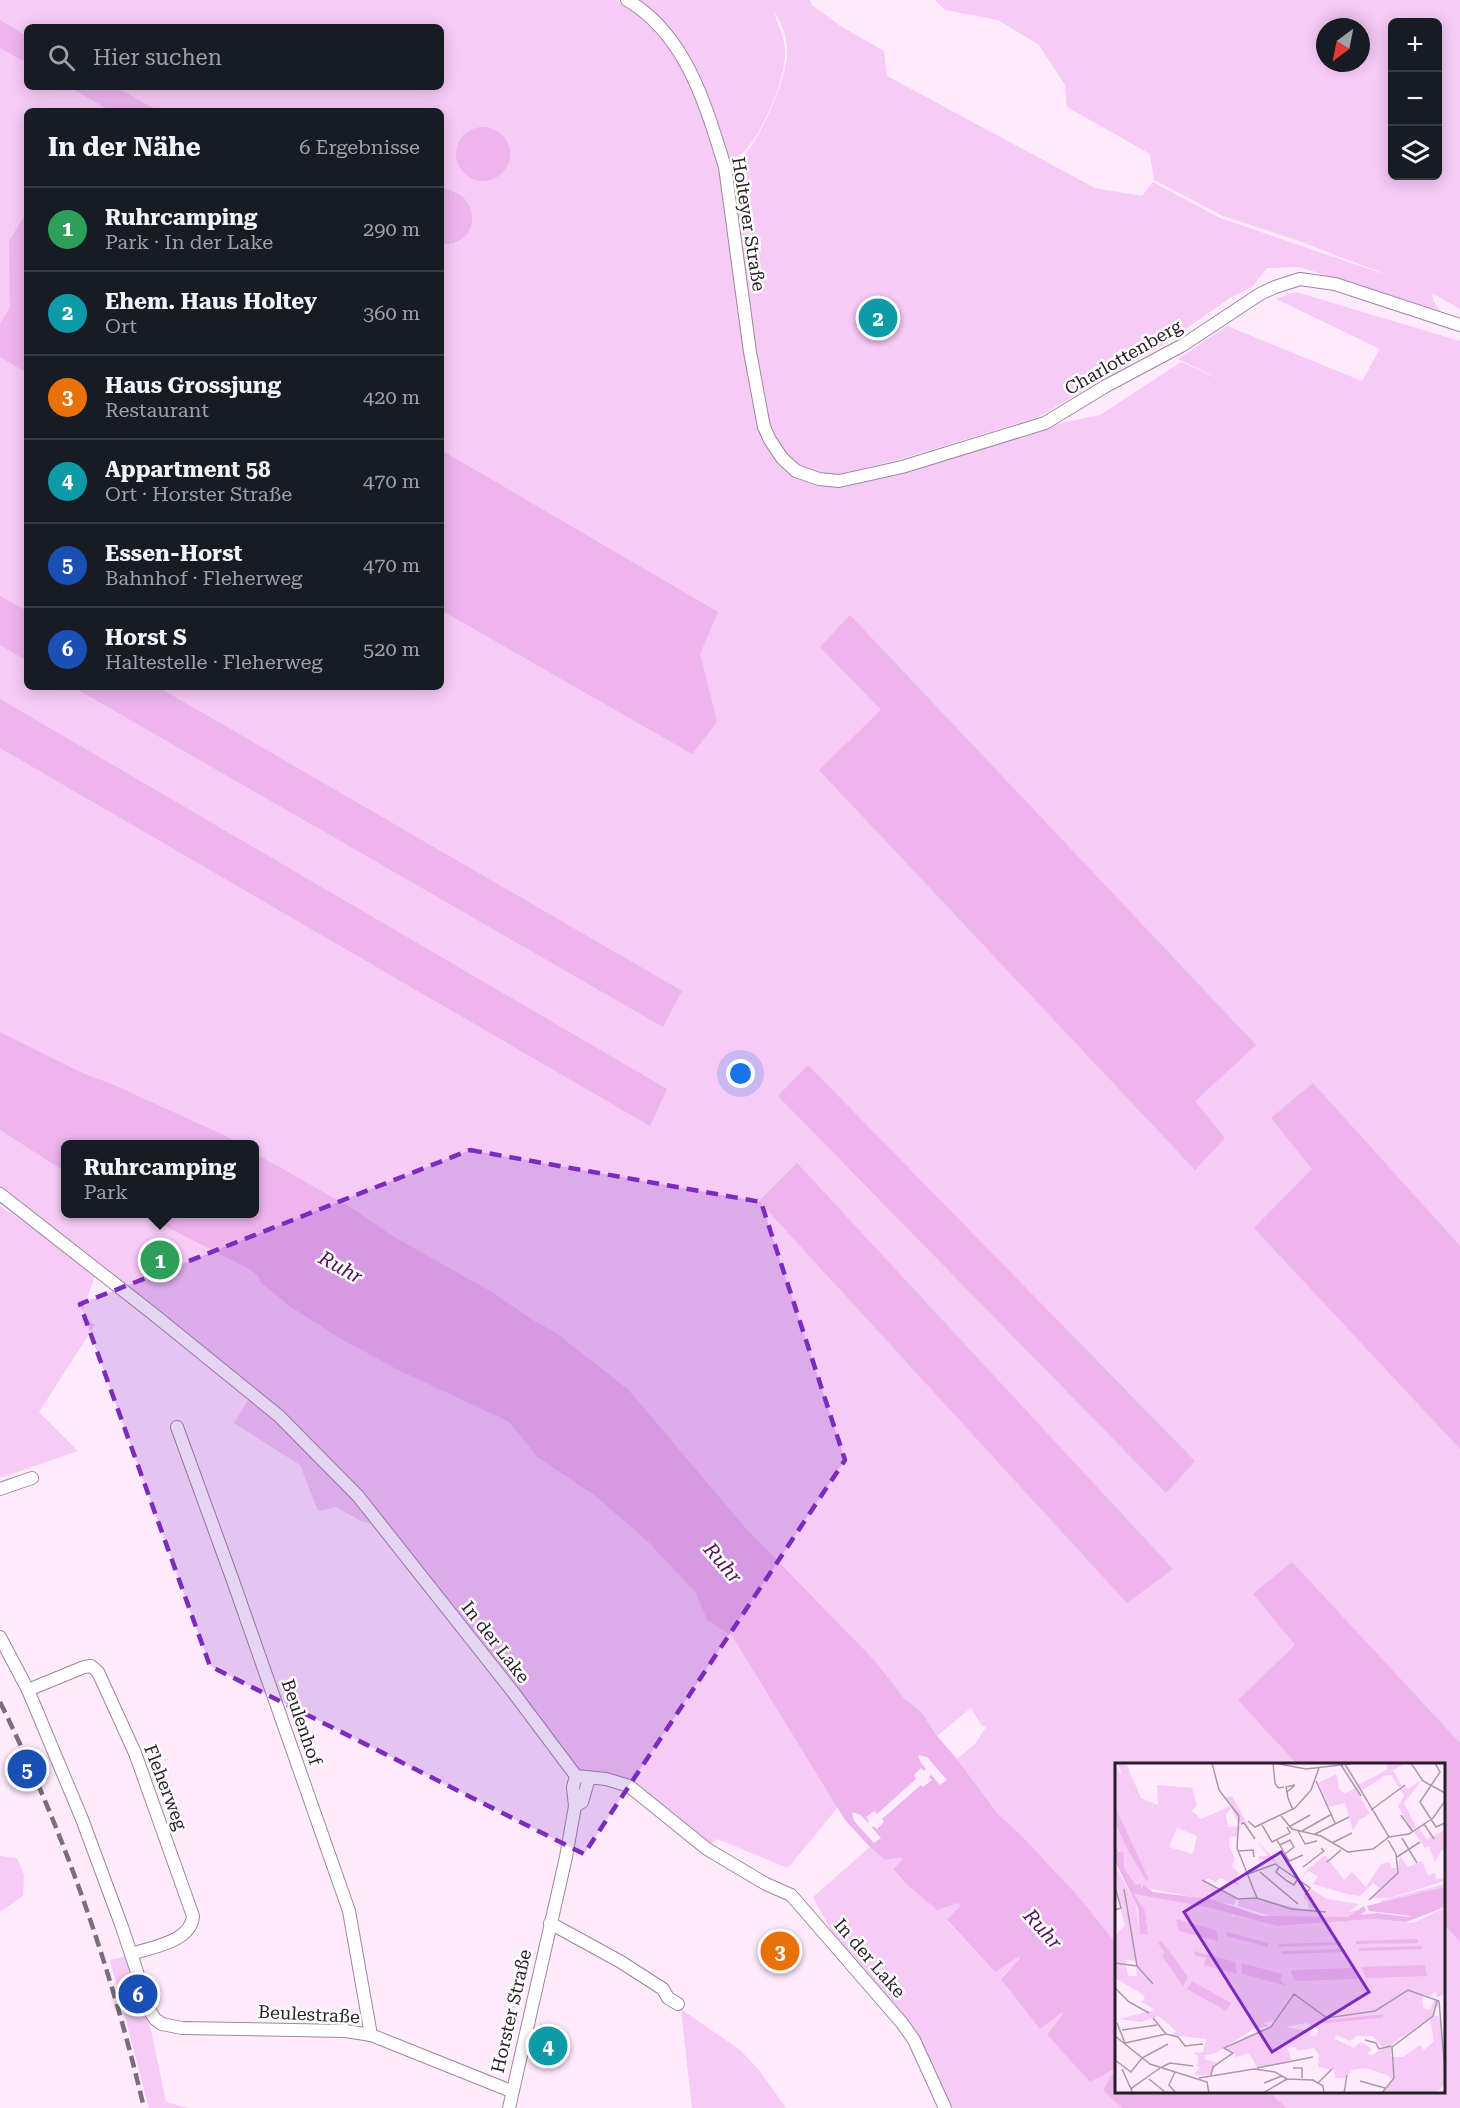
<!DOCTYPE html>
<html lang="de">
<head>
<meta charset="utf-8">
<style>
  :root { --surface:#171b24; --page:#20242c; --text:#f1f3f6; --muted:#9ea1a6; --line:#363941; --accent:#258437 }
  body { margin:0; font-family:"Roboto Serif",serif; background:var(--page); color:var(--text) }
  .controls { position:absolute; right:18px; top:18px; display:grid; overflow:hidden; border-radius:9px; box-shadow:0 3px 15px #0003 }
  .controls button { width:54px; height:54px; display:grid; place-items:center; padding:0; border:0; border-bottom:2px solid var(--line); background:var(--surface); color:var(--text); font:30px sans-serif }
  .compass { position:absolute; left:1316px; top:18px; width:54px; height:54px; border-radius:50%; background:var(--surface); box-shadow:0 3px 15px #0003; rotate:212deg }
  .you { position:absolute; left:741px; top:1074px; width:21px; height:21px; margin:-15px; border:4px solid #fff; border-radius:50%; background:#1a73e8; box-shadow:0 0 0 9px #1a73e833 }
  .badge { display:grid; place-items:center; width:39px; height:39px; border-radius:50%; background:var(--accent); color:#fff; font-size:20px; font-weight:700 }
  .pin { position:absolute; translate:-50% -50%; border:3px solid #fff; box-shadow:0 2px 6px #0006 }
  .popup { position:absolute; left:61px; top:1140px; width:198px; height:78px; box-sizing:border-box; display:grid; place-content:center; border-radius:9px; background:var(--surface); filter:drop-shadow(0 2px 4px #0005); font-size:20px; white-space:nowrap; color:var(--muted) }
  .popup b { font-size:22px; color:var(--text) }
  .popup::after { content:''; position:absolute; left:50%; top:100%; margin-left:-12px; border:12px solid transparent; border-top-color:var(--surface) }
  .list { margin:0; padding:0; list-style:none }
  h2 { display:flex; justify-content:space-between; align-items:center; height:78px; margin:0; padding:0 24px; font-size:26px }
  h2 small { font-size:20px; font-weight:400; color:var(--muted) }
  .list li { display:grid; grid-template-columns:39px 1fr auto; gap:18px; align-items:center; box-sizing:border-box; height:84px; padding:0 24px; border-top:2px solid var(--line) }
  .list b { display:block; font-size:22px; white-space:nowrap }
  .list p { margin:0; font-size:20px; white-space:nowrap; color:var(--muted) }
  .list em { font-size:20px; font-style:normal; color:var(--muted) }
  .icon { flex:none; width:33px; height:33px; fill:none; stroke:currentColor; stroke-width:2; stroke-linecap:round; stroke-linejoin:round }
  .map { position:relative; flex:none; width:1460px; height:2108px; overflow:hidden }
  .search { position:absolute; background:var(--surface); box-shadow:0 3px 15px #0003; left:24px; top:24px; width:420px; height:66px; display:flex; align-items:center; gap:15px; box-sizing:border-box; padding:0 21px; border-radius:9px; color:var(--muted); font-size:22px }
  .panel { position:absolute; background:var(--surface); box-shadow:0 3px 15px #0003; left:24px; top:108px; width:420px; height:582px; border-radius:9px }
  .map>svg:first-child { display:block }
  .green { fill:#f6cbf6; fill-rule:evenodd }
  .water { fill:#edb4ed; fill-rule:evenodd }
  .pier { fill:#ffeafe }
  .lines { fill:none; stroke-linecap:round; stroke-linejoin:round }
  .street-casing { stroke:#9c899c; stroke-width:14 }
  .street { stroke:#fff; stroke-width:12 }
  .rail { stroke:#7b6e7b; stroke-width:4.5; stroke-dasharray:12 6; stroke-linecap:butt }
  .marked { fill:#7b2cbf; fill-opacity:0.2; stroke:#7b2cbf; stroke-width:4.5; stroke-dasharray:12 8; stroke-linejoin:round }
  .labels { text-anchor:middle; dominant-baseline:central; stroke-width:5; stroke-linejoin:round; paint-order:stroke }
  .street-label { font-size:18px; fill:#261f26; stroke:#fefefe }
  .water-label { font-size:20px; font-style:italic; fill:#541257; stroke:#fefefe }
  .inset-river { fill:none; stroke:#edb4ed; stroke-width:3 }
  .inset-road { fill:none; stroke:#a899a8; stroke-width:1.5 }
  .view { fill:#7b2cbf; fill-opacity:0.15; stroke:#7b2cbf; stroke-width:3 }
  .inset-edge { fill:none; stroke:#261f26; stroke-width:3 }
</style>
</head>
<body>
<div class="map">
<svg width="1460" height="2108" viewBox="0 0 1460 2108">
  <rect width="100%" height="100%" fill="#ffeafe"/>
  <g class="green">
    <path d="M0,0H617L649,22L678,58L715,141L764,441L778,463L792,473L825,485L845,487L905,472L1048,426L1100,415L1181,362L1231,384L1178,359L1227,326L1362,381L1380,349L1276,299L1296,292L1460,341V2108H1287L1269,2092H1444V1764H1116V1943L1078,1896L1020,1834L998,1814L957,1759L976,1743L986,1727L981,1725L971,1708L937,1736L922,1713L904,1698L876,1662L745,1527L628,1389L555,1332L533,1320L494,1293L393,1236L352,1208L255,1153V1144H240L222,1134L110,1083L85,1074L0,1032ZM27,27H441V87H27ZM27,111H441V687H27Z"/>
    <path d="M637,0H810L812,5L842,27L884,51L887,76L1095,188L1142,196L1153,182L1220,218L1395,278L1299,241L1223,216L1154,180L1150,154L1067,107L1065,85L1039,45L998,20L945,10L935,0H1460V309L1430,292L1433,295V300L1440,311L1299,267L1267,268L1252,287L1230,298L1164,344L1038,417L901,459L835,475C797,476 786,454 767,426L727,168C731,166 736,164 739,161C758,145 786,81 787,56C788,41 783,23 774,12C778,26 785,38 785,52C786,78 764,128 748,147C742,155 734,159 725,163L684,53ZM1392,22H1438V176H1392ZM1325,27H1361V63H1325Z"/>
    <polygon points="0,1130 65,1172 66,1214 141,1214 249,1269 257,1275 261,1283 289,1306 339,1338 398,1370 509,1422 537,1457 595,1496 648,1542 695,1592 707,1620 732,1636 838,1807 788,1868 717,1839 709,1847 630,1784 577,1774 381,1526 361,1521 336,1507 318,1511 300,1465 234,1423 251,1395 0,1192"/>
    <polygon points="0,1206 97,1271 81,1314 95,1325 39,1412 78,1451 0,1478"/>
    <polygon points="870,1847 885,1860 901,1856 903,1859 893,1870 906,1884 936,1909 958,1903 960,1906 947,1921 994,1971 1019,1955 1020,1958 1001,1978 1062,2011 1064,2014 1047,2035 1090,2082 1112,2069 1115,2072 1103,2090 1122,2108 949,2108 917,2039 836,1940 813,1897"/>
    <polygon points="0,1856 17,1858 24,1875 23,1896 0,1912"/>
    <polygon points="126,1956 151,2030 166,2102 188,2108 149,2108 110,1960"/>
    <polygon points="681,2009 740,2050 759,2070 786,2108 692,2108"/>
  </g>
  <g class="water">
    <polygon points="0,20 27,36 27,63 0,48"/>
    <polygon points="69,87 116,87 158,111 111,111"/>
    <circle cx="483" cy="154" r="27"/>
    <path d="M444,189C484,195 480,247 441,244V190Z"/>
    <polygon points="27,212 27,373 0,357 0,324 10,307 9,241"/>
    <polygon points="441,450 718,612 700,654 717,722 692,754 441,610"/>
    <polygon points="0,596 27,611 27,661 0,645"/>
    <polygon points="850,615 1256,1045 1195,1101 1225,1138 1195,1170 819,770 881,710 820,647"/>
    <polygon points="73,687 158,687 682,991 663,1027"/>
    <polygon points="0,699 667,1089 650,1126 0,748"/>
    <polygon points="0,1032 85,1074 110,1083 222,1134 240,1144 66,1144 65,1172 0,1130"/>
    <polygon points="808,1065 1195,1461 1166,1493 778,1096"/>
    <polygon points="1313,1083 1460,1246 1460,1449 1254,1228 1312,1169 1271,1118"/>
    <path d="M255,1153L352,1208L393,1236L494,1293L533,1320L555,1332L628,1389L745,1527L876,1662L904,1698L922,1713L937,1736L957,1759L998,1814L1020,1834L1078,1896L1116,1943V2092H1269L1287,2108H1122L1103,2090L1114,2072L1112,2070L1090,2082L1047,2035L1063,2014L1062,2012L1040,2029L1001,1979L1020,1958L1019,1956L995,1972L947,1920L960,1906L958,1903L937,1910L906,1884L893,1869L903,1859L901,1857L885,1860L870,1847L845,1820L732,1636L707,1620L695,1592L648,1542L595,1496L537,1457L509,1422L398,1370L339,1338L289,1306L261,1283L257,1275L249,1269L141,1214H255ZM918,1755L927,1757L947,1780L940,1785L921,1763ZM852,1812L861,1815L881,1838L874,1843L854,1821Z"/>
    <polygon points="797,1163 1173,1569 1127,1603 759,1201"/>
    <polygon points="1292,1562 1460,1743 1460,1941 1444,1924 1444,1764 1297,1764 1238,1700 1295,1645 1253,1594"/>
  </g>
  <polygon class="pier" points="928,1767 933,1773 929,1777 932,1780 923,1787 921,1785 882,1819 884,1822 877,1829 873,1826 869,1830 865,1825 869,1821 866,1817 874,1811 877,1814 916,1779 914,1775 921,1768 924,1771"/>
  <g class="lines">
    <defs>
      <g id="street">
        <path d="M627,0C686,34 706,106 725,167L750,352L764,427L770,440L782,458L796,471L819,479L839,481L902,467L1045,423L1106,386L1183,345L1260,294L1275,287L1300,279L1335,284L1460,325"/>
        <polyline points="0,1194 152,1313 279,1416 358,1496 513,1692 576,1776 606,1779 629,1786 707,1849 766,1884 791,1895 902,2023 914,2040 945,2108"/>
        <polyline points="177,1427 232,1578 349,1911 371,2035"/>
        <polyline points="0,1489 32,1478"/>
        <polyline points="0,1637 28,1690 82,1819 122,1927 150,2011 155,2019 162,2024 182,2028 346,2031 371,2035 511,2091"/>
        <path d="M28,1690L84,1667L91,1666L98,1672L135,1753L193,1916C191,1942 152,1947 131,1954"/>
        <polyline points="575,1806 582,1802 589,1778"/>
        <polyline points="550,1923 621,1962 663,1989 668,1998 678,2004"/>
        <polyline points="509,2108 566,1857 575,1806 573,1787 576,1776"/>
      </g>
    </defs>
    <use href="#street" class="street-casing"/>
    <use href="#street" class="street"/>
    <path class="rail" d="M0,1702C64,1832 111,1967 144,2108"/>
  </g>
  <path class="marked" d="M470,1150L761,1202L845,1460L584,1854L210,1666L80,1304Z"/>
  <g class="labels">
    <g class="street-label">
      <text transform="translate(749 224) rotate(81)">Holteyer Straße</text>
      <text transform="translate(1123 357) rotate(-30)">Charlottenberg</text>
      <text transform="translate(496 1642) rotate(52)">In der Lake</text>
      <text transform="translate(302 1722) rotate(71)">Beulenhof</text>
      <text transform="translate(166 1787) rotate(69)">Fleherweg</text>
      <text transform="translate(870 1958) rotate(49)">In der Lake</text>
      <text transform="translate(511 2011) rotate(-77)">Horster Straße</text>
      <text transform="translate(309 2014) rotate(3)">Beulestraße</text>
    </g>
    <g class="water-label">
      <text transform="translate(341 1267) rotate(29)">Ruhr</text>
      <text transform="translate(723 1563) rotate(49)">Ruhr</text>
      <text transform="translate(1043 1929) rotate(48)">Ruhr</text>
    </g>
  </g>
  <g transform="translate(1115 1763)">
    <rect width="330" height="330" fill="#ffeafe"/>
    <path d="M3,0H11L26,35L43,42L42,22L77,25L82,42L77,48L86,56L116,43L110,35L117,33L139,74L165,103L155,96L144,97V93H153L130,60H123L116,44L111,52L113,64L126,63L123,73L115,74L114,82L120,96L117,103L124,110L120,117L125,123L105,115L100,120L94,115L88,118L121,136L119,142L22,123L9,106L11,102L0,78V2L7,13ZM62,65L82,73L78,91L54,84ZM271,0H291L278,7L287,23L284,24L276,12L269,13L246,28L243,22L273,6ZM222,11L224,26L230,31L240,25L255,51L244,57L238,68L230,40L214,44L203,20ZM307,17L289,40L301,64L297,67L283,43L289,33L285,25L290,22L292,26ZM304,65L312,76L330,67V88L327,87L320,99L314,83L310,85L299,69ZM210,92L229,117L237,109L251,124L266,101L275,99L276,105H283L285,93L293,104L307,98L313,112L320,110L321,116L330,115V118L274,135H256L265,125L258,120L245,133L232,131L198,121L203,113L193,108L187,115L192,107ZM0,102L21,141L25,171L33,170L30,148L19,131L95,145L117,151L118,155L119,152L162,163L258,156L298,160L330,145V231L322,234L321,228L315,233L309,231L307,238L308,245L315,247L320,235L324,240L318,253H323L326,259L330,321L321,330H268L278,317L272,312L251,305L237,307L231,315H220L219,308H224L203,304L204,292L199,285L182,288L181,284L172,285L177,297L142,305L134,290L121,294L118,287H110L132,273L158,263L178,231L159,258L148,260L156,263L138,266L101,290L90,292V296L103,300L95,312H79L85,304H82L83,292L77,290L88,289L91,276L57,272L61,268L44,253L25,259L4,256L40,247L27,239L30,235L27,231L0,215V173L10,162L0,127ZM10,197L21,198L22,213H13ZM315,255L319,278L309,287L305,282L288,294H275L278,280ZM192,260L204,266L201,273H196L195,268L170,264ZM221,272L235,278L242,273H258L268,285L258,292L252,291L257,286L246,279L239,285L220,276ZM330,121V124L295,136L266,141L265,138ZM196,126L212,136L244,141L233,149L243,147L231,154L161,155L123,143L124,137L142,135L194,148L192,137L188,135Z" fill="#f6cbf6" fill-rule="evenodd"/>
    <path d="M0,44L33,115L32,119L10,82L0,58ZM0,78L4,89H8L10,107L21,122L26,121V125L29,122L38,129L95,136L147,153L232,154L249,143L251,148L245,152L262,150L293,154L297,153L254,148L252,143L330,124V144L291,159L258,156L162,163L95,145L19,131L30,148L33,171H25L23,145L0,98ZM61,156L101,167L103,178L64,168ZM112,169L153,180V184L111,173ZM303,176V180L241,181V178ZM46,177L73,214L68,223L47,193L50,190L43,180ZM227,179L226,182L164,184V181ZM307,183V186L244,188V185ZM230,186V189L167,191V188ZM79,188L120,199L122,211L89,202L91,195L79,192ZM126,200L167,211L166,218L172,223L127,211ZM310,202L312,213L251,215L246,204ZM240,205L243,216L181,218L176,210V207ZM77,218L116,240L111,248L72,226Z" fill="#edb4ed"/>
    <path class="inset-river" d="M206,259L268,253"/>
    <path class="inset-road" d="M97,0L104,27L124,53L122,85L142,135M158,0L160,20L163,25L169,24M159,0L191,6L242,0M296,0L308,18L330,30M320,0L325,9L305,39L321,64L330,60M230,1L274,74L294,71L318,55L330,38M226,2L246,33M201,18L220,60M172,29L180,22L171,24L172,29L173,35L178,47M256,47L290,22M286,52L298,69M166,53L177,66L206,73L233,89L258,86L274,74M133,58L140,64L180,45L196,27L204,5M126,61L129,60L140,76M309,61L319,76M147,62L157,79L175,70L172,64M174,64L195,52M183,68L190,81L202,78M187,68L217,51M200,71L234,54M287,75L302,100M162,77L174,98L188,92M217,80L237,70M165,82L175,77L179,84L170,91M123,88L138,87L139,94M282,94L305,79M212,99L226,87M164,104L161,109L172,118L179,122L182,117M188,104L209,88L206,85M145,109L183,141M133,111L160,101L195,125L190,132M87,117L123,136L142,135L176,146L211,149M0,124L6,145L0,147M9,126L22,203L38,221M254,137L283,110L281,91L273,77M0,200L22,203M0,225L14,239L34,250M38,255L51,271M2,260L10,280M7,267L42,262M0,273L35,301L92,319L94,330M250,277L261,280L264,286L276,283M10,280L51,271L63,274L70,283L88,281M0,297L16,309L27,295L53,281M47,304L55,300L78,303M142,305L198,294M178,305H187V315M7,306L16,326M60,309L54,322L61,330M96,312L98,304L118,290L109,285L156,264L179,231L212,255L260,248L293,227L324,238L330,308M84,315L139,306L160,309L172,316L198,317L208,323L209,330M34,316L50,329M245,318L270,325M149,320L167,313M203,320L217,306M16,330L17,325L45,305M148,330L172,316M229,330L232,312M267,330L279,315L277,284L318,253L322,238"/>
    <path class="view" d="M166,89L254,229L157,289L69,149Z"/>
    <rect width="330" height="330" class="inset-edge"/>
  </g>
</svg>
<div class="controls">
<button>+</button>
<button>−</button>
<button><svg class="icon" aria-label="layers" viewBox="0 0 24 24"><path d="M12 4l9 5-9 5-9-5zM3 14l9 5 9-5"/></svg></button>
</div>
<svg class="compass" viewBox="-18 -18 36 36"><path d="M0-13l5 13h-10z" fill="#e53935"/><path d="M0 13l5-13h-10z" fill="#9ea1a6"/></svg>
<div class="you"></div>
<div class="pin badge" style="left:160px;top:1260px;background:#2e9e5b">1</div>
<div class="popup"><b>Ruhrcamping</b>Park</div>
<div class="pin badge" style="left:878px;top:318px;background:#0f9aa8">2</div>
<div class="pin badge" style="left:780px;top:1951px;background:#e8710a">3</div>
<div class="pin badge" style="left:548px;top:2046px;background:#0f9aa8">4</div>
<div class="pin badge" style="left:27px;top:1769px;background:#1a4fb4">5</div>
<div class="pin badge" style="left:138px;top:1994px;background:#1a4fb4">6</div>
<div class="search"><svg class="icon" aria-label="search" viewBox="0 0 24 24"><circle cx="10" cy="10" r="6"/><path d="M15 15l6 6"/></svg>Hier suchen</div>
<section class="panel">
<h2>In der Nähe<small>6 Ergebnisse</small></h2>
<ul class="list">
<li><span class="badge" style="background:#2e9e5b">1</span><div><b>Ruhrcamping</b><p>Park · In der Lake</p></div><em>290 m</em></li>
<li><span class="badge" style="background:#0f9aa8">2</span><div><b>Ehem. Haus Holtey</b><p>Ort</p></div><em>360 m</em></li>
<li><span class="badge" style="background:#e8710a">3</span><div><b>Haus Grossjung</b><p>Restaurant</p></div><em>420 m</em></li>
<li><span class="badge" style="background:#0f9aa8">4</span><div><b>Appartment 58</b><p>Ort · Horster Straße</p></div><em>470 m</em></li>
<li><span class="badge" style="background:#1a4fb4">5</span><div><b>Essen-Horst</b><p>Bahnhof · Fleherweg</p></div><em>470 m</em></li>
<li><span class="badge" style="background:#1a4fb4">6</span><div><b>Horst S</b><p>Haltestelle · Fleherweg</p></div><em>520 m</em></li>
</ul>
</section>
</div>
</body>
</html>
